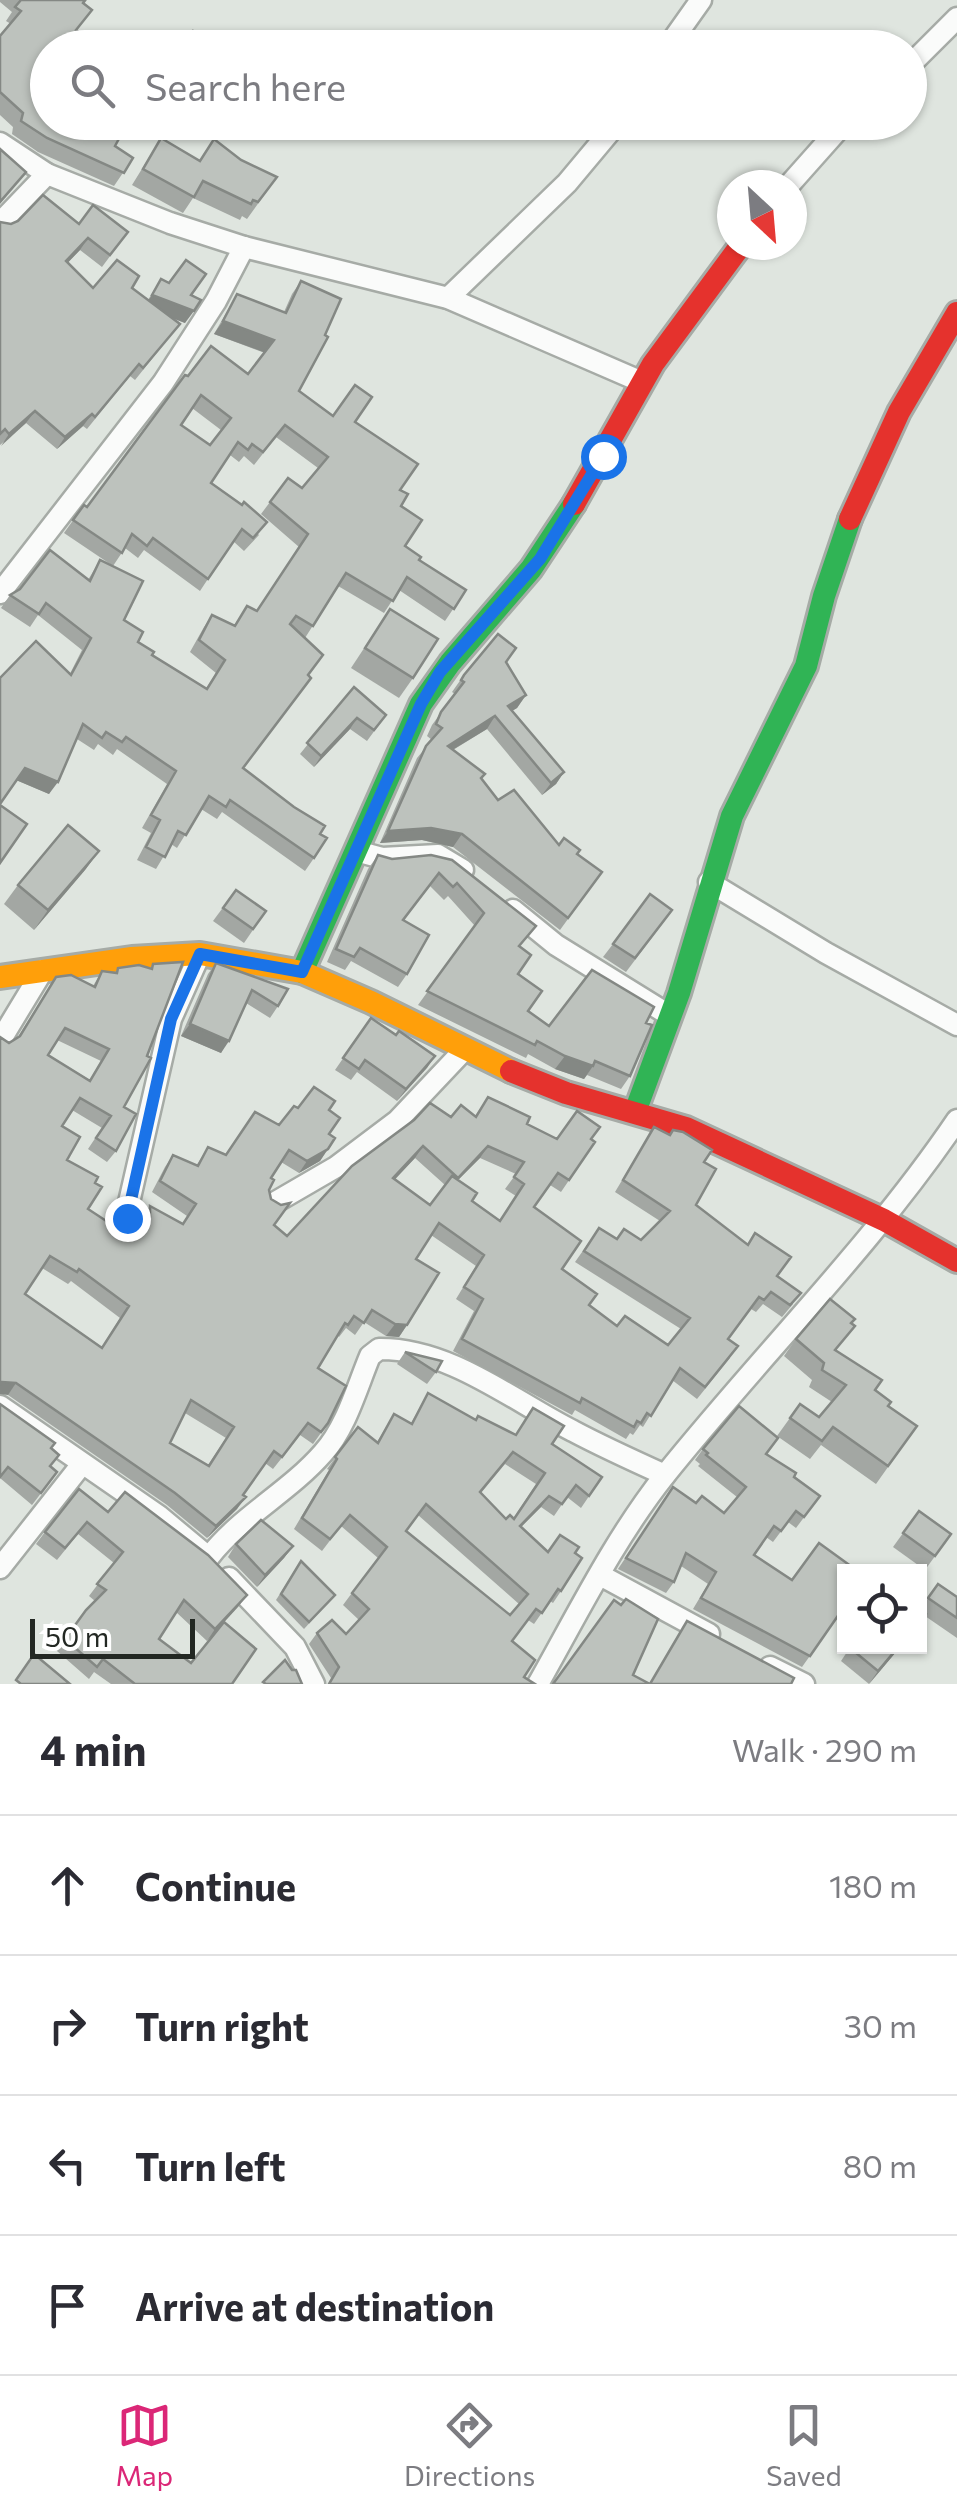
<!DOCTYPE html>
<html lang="en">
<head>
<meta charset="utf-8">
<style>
  :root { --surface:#fff; --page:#f2f2f3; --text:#2b2b33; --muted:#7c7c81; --line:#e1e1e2; --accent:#db2777 }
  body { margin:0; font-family:Commissioner,sans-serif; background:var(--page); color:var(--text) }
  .controls { position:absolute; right:30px; bottom:30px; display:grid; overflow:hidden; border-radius:0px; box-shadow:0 2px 8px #0004 }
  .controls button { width:90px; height:90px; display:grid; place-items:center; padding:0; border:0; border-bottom:2px solid var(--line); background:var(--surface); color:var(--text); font:50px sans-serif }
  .compass { position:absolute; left:717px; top:170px; width:90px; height:90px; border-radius:50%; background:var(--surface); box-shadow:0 2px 8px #0004; rotate:154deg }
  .scale { position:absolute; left:30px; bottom:25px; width:165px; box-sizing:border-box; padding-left:10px; border:5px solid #232823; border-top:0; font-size:28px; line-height:35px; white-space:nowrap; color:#232823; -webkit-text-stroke:8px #fff; paint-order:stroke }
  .stop { position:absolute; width:30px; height:30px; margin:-22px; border:8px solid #1a73e8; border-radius:50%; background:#fff }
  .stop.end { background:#1a73e8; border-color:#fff; box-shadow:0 2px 10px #0008 }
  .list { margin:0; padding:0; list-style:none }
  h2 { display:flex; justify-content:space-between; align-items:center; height:130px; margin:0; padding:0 40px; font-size:42px }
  h2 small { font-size:32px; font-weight:400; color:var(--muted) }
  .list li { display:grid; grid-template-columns:65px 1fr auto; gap:30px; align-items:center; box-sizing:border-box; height:140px; padding:0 40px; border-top:2px solid var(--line) }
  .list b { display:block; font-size:38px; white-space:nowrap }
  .list em { font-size:32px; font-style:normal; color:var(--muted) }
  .icon { flex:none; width:55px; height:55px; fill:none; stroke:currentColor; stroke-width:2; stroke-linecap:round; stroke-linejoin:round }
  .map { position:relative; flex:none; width:957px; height:1684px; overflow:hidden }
  .search { position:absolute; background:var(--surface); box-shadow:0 2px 8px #0004; left:30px; right:30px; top:30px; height:110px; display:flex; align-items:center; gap:25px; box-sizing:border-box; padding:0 35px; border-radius:55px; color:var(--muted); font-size:38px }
  .sheet { height:690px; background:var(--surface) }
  nav { display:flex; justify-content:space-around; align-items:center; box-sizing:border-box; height:140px; border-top:2px solid var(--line); background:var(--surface); font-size:28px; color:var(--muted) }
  nav a { display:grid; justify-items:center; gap:5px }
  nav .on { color:var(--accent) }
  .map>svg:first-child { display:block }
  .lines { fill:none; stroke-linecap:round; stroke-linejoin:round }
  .street-casing { stroke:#a6aba6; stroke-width:25 }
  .fast-casing { stroke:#a6aba6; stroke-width:28 }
  .slow-casing { stroke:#a6aba6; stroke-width:28 }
  .jam-casing { stroke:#a6aba6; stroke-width:28 }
  .street { stroke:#fafbfa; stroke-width:20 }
  .fast { stroke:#30b455; stroke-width:22 }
  .slow { stroke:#ff9f0a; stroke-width:22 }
  .jam { stroke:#e5322d; stroke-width:22 }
  .wall { fill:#a3a7a3; fill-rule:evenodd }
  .shaded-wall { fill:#848884 }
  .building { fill:#bdc2bd; stroke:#848884; stroke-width:2.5; fill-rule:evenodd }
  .route { stroke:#1a73e8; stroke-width:12 }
</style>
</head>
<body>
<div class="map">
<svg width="957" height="1684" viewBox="0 0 957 1684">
  <rect width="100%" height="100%" fill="#dfe5df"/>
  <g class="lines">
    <defs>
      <g id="street">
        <polyline points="667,48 701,0"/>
        <polyline points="910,65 957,18"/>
        <polyline points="0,143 47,174 170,223 244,247 448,298 642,382"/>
        <polyline points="789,185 845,122"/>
        <polyline points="0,223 47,174"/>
        <polyline points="448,298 567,183 618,122"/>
        <polyline points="0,593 163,383 216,301 244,247"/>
        <polyline points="356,851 382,858 438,855 463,870"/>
        <polyline points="709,882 826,953 957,1025"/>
        <polyline points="513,910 556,945 669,1015"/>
        <polyline points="0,1041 43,970"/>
        <polyline points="274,1203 336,1167 397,1121 465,1049"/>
        <polyline points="129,1225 127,1211 171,1019 200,954"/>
        <polyline points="0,1406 159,1516 201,1551"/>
        <path d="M209,1557C241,1516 289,1492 323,1453C346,1428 357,1387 370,1356L379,1349C450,1348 513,1401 573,1431C603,1447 634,1461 665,1475"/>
        <polyline points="0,1568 82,1464"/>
        <polyline points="600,1575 709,1634"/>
        <polyline points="229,1578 295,1647 314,1684"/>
        <polyline points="770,1667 804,1684"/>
        <path d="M538,1684C578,1613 615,1538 665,1475C761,1355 871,1247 957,1120"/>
      </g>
      <g id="fast">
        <polyline points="302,972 421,704 450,663 531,569 574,504"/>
        <polyline points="635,1112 679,993 732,816 806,666 824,596 850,519"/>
      </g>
      <polyline id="slow" points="0,977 132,958 200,954 302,972 371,1002 511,1071"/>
      <g id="jam">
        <polyline points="574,504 653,364 741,245"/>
        <polyline points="850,519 899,412 957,313"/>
        <polyline points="511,1071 566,1093 686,1128 884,1220 957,1261"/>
      </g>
    </defs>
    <use href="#street" class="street-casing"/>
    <use href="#fast" class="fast-casing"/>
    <use href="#slow" class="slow-casing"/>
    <use href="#jam" class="jam-casing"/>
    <use href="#street" class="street"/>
    <use href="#fast" class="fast"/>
    <use href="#slow" class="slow"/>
    <use href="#jam" class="jam"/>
  </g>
  <g class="wall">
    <polygon points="0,0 87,0 84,4 77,31 115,146 133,158 114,186 38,152 12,134 13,127 0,115 0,36 11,24 6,21 12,12 0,2"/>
    <polygon points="161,138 199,161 241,160 277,177 247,219 242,216 240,220 193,198 183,213 132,185"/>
    <polygon points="0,222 11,224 79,224 128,232 102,267 80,250 68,262 93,288 132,288 148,300 161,279 192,295 185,323 172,318 180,324 135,380 130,376 87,429 83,426 57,449 26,423 0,445"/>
    <path d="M301,281L299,391L333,416L355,422L400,490L405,546L419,560L466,590L445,621L399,590L384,613L338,586L305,638L308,675L244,768L320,834L314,858L305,871L222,812L217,819L201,809L177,848L171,844L156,869L137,860L151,833L142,828L167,784L117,749L113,755L98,744L94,750L77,739L49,794L16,780L82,650L38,615L30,627L1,608L10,595L88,580L100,560L124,620L138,642L152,655L206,689L216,673L190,652L204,627L212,615L234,626L247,606L257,611L299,547L261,514L288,478L302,488L318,468L276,437L254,465L244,456L239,462L230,455L211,483L259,535L244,551L233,541L200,591L144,550L138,558L125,548L113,566L64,533L84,505L87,507L188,376L248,374L265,353L214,334L237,294L284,312L292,294ZM192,408L221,430L210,445L181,425Z"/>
    <polygon points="390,609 413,678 399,698 351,668"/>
    <polygon points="506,662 526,695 517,708 512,711 564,772 556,784 542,795 487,729 453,750 481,778 498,800 559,845 577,854 602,872 560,930 453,847 422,840 380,843 417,758 432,740 427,736 432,725 455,694 452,692 464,675"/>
    <polygon points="354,687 386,715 367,741 350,729 314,767 300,754"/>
    <polygon points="99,851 85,870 34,930 4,904 18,885"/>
    <polygon points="378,855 392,859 431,855 520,947 518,974 528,1011 549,1026 646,1023 630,1076 621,1089 587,1075 584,1079 555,1069 528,1054 526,1058 418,1005 475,926 448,896 444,900 430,886 403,920 407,974 398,987 351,961 345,970 327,962 368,869"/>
    <polygon points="236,890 266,911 244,943 213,921"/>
    <polygon points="662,924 626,972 603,957 613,944"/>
    <polygon points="216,963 278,1006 270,1018 246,1003 221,1053 181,1036 208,974"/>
    <path d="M153,964L116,1151L107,1162L88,1149L102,1128L72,1110L62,1126L67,1160L95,1183L88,1209L123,1232L142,1225V1218L150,1206L183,1224L187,1216L152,1192L165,1167L173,1155L196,1166L208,1147L225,1155L279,1125L298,1108L329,1110V1134L335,1138L320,1161L299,1173L281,1162L271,1178L269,1190L274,1225L287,1236L451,1117L475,1116L488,1097L527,1124L557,1139H591L595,1142L561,1192L550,1185L534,1207L562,1269L589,1305L617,1326L668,1345L681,1329L575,1262L599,1228L616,1239L641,1240L660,1221L615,1192L654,1127L704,1162L696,1205L777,1276L793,1304L782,1317L763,1304L756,1312L751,1309L728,1339L730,1358L697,1399L672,1380L643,1427L640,1425L633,1435L630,1433L626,1439L575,1410L572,1415L453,1351L474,1311L456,1299L476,1266L431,1235L416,1259L407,1325L399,1337L386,1336L364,1322L355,1335L346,1328L339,1337L338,1336L318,1368L328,1423L313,1444L300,1435L273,1469L265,1463L243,1495L237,1509L207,1538L167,1505L8,1395L9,1043L18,1037L56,977L93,986L102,971L115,973L118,968H150ZM57,1040L101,1061L90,1080L48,1055ZM415,1158L445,1185L430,1205L395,1179ZM480,1158L516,1174L505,1189L516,1196L500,1221L472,1201L458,1180ZM42,1268L68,1284L71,1281L120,1318L102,1347L25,1294ZM185,1413L226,1438L208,1465L170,1443Z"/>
    <polygon points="371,1018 396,1035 435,1056 397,1101 357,1072 351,1080 335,1070"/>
    <polygon points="796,1339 836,1351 875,1390 888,1406 917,1426 876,1484 821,1445 810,1459 777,1436 800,1404 819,1417 832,1402 809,1387 812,1380 784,1356"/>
    <polygon points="405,1352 436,1372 427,1384 397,1364"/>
    <path d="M428,1393L475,1419L515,1434L552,1444L602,1477L581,1508L567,1497L554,1516L541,1507L521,1527L548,1552L575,1553L561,1591L553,1603L550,1601L534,1624L528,1620L512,1641L524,1677L328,1684L331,1678L309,1644L317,1633L346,1634L359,1620L343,1605L378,1558L341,1526L322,1551L294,1529L329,1470L327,1469L358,1427L377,1442L394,1414L411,1423ZM505,1464L536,1484L513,1519H506L481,1493ZM418,1515L519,1604L510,1615L406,1531Z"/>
    <polygon points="0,1404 51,1448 51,1467 57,1472 32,1505 0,1478"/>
    <polygon points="703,1449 766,1454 820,1496 796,1528 788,1522 773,1542 766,1537 754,1555 792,1580 844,1608 802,1667 693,1609 708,1584 681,1566 674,1582 666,1593 618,1569 673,1487 696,1503 724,1513 737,1497 698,1466 700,1464 695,1460"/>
    <polygon points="919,1511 951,1534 925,1570 893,1547"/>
    <path d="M108,1512L247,1595L224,1622L232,1684H111L94,1672L89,1679L57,1651L86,1610L95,1601L89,1596L114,1563L78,1534L57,1560L36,1544L45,1532ZM176,1612L207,1641L216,1631L191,1663L159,1639Z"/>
    <polygon points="236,1544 293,1546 284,1558 257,1587 228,1557"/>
    <polygon points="301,1561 335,1595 304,1629 276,1600"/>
    <polygon points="938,1584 957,1597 957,1638 925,1616 920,1624 920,1609 920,1610"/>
    <polygon points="851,1646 901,1646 869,1684 841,1661"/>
  </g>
  <g class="shaded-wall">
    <polygon points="88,238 80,250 58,273 66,261"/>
    <polygon points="152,295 194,311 185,323 144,307"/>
    <polygon points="223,321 274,340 266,353 214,334"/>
    <polygon points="35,411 26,423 1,446 9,434"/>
    <polygon points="92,414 83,426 57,449 65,437"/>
    <polygon points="526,695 517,708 500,718 508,706"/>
    <polygon points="495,716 487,729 439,758 448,746"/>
    <polygon points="357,718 350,729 314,767 321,756"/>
    <polygon points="25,768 58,782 49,794 16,780"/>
    <polygon points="564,772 556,784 542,795 551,783"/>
    <polygon points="431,828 462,834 453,847 422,840 380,843 388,831"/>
    <polygon points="99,851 85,870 34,930 48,910"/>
    <polygon points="190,1024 229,1041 221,1053 181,1036"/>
    <polygon points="435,1056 427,1068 397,1101 406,1089"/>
    <polygon points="565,1056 593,1066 584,1079 555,1069"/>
    <polygon points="423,1146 415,1158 385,1190 393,1178"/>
    <polygon points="488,1146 480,1158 449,1189 458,1178"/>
    <polygon points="328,1149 320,1161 299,1173 307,1161"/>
    <polygon points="395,1324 407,1325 399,1337 386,1336"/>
    <polygon points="2,1382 16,1383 8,1395 0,1394 0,1385"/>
    <polygon points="549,1496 541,1507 511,1537 520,1526"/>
    <polygon points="246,1497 237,1509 207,1538 216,1526"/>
    <polygon points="293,1546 284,1558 257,1587 265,1575"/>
    <polygon points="247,1595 238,1607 207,1641 215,1629"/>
    <polygon points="899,1646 901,1646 869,1684 878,1671"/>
  </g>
  <g class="building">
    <polygon points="21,0 85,0 83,3 92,10 76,30 97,48 48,48 48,122 128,122 115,146 133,158 124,173 47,138 21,121 23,113 0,92 0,36 21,11 15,7"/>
    <polygon points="193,31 216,48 180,48"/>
    <polygon points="136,33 171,48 131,48"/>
    <polygon points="118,41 127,48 114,48"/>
    <polygon points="161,138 200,161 214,139 241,160 277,177 258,202 253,200 251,204 203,181 194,197 143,169"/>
    <polygon points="0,149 26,172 0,202"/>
    <polygon points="43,195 79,224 93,205 128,232 110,255 88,238 66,261 93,288 117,260 139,276 132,288 180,324 143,368 139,364 95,417 92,414 65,437 35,411 9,434 5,429 0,434 0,222 11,224 18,221"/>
    <polygon points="186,260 206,274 191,295 201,300 194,311 152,295 161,279 169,283"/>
    <path d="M301,281L341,299L325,335L328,337L299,391L333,416L355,385L372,397L355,422L418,464L400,490L408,494L401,506L422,520L405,546L421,557L419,560L466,590L454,609L407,577L393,601L346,573L313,626L296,616L290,624L323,655L308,675L311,678L243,768L294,807L325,826L320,834L327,838L314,858L230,800L226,807L209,796L186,835L178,831L165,857L146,847L160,820L151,815L176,771L126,737L122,742L106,732L102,738L83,724L58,782L25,768L0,804V678L36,641L71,675L91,638L46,603L39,614L10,595L20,589L50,550L90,581L100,560L143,581L124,620L143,632L138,642L154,652L152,655L207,689L225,660L199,640L212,615L235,626L247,606L257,611L308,534L270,502L288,478L302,488L328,457L285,425L263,452L252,444L248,450L238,442L211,483L242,505L244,502L267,522L253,538L242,529L208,579L153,538L147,546L132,534L122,553L73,520L84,505L87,507L185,375L188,376L211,346L248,374L274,340L223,321L237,294L286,313ZM201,395L231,418L210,445L181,425Z"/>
    <polygon points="390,609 438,639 413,678 365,648"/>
    <polygon points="498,634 516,648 506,662 526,695 508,706 564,772 551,783 495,716 448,746 485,774 481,778 498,800 514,790 559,845 564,838 580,850 577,854 602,872 568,918 462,834 431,828 388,831 426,746 442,728 436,724 441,712 464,682 461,680 464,675"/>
    <polygon points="354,687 386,715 374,730 357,718 321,756 307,743"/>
    <polygon points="0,805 27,824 0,863"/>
    <polygon points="68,825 99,851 48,910 18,885"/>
    <polygon points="378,855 392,859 431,855 452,860 536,926 519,946 531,955 518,974 542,991 528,1011 549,1026 592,970 654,1007 646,1023 652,1025 630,1076 595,1061 593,1066 565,1056 537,1041 535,1045 427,991 484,913 457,883 453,887 439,873 403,920 429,935 407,974 360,948 354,957 336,949"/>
    <polygon points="236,890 266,911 253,929 223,908"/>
    <polygon points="650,894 672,910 635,958 613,944"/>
    <path d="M183,962L147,1056L151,1058L124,1107L136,1114L116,1151L96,1138L111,1116L80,1098L62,1126L80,1137L67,1160L98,1177L95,1183L102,1187L88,1209L123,1232L126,1226L132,1229L146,1223L150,1217V1206L183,1224L196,1204L160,1181L173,1155L198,1166L208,1147L226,1155L255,1112L279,1125L294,1106L298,1108L314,1087L335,1101L329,1110L340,1118L329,1134L335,1138L328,1149L307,1161L289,1150L271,1178L274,1180L269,1190L271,1199L281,1205L290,1203L274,1225L287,1236L352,1166L414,1120L430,1103L451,1117L461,1105L476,1117L488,1097L530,1117L527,1124L557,1139L577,1111L600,1127L591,1139L595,1142L569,1180L558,1173L534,1207L581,1241L562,1269L597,1294L589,1305L617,1326L625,1316L668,1345L690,1318L584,1251L599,1228L617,1239L624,1229L641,1240L670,1211L623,1180L654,1127L670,1135L673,1130L683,1132L712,1150L704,1162L716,1169L696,1205L748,1245L755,1233L791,1257L777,1276L801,1293L790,1305L771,1292L764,1300L759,1297L728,1339L738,1346L705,1387L680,1368L651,1416L647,1413L641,1423L637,1421L634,1427L582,1398L580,1403L462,1339L483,1299L464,1287L484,1255L439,1223L416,1259L439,1273L407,1325L395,1324L372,1310L364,1323L354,1316L348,1325L345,1323L318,1368L346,1386L328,1423L321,1432L308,1423L282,1457L274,1451L243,1495L246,1497L216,1526L175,1493L16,1383L2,1382L0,1385V1037L9,1043L20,1036L56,977L71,975L95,987L102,971L117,973L118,968L139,965L152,969L153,964ZM65,1028L109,1049L90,1081L48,1055ZM423,1146L458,1178L488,1146L524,1162L514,1177L524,1184L500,1221L472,1201L477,1193L452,1176L430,1205L393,1178ZM50,1256L77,1272L79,1269L129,1306L102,1348L25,1294ZM191,1400L234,1427L209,1466L170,1443Z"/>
    <polygon points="216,963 288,989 278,1006 252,990 229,1041 190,1024"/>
    <polygon points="371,1018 396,1035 399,1031 435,1056 406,1089 365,1060 359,1069 343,1058"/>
    <polygon points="830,1299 855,1319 851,1323 855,1326 835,1350 882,1380 875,1390 891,1402 888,1406 917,1426 888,1466 833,1427 822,1441 790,1418 800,1404 819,1417 846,1385 822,1370 824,1363 796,1339"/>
    <polygon points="405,1352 442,1361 436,1372"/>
    <path d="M428,1393L476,1420L478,1416L516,1435L533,1408L564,1426L552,1444L602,1477L589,1496L576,1485L562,1504L549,1496L520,1526L548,1552L560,1535L579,1547L575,1553L582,1558L561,1591L558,1589L542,1613L536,1609L512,1641L535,1660L524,1677L535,1684H329L339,1667L317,1633L332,1620L346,1634L369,1609L352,1593L387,1547L350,1515L330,1539L302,1518L337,1459L335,1457L358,1427L378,1443L394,1414L412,1424ZM513,1452L545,1473L514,1519L510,1515L506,1519L480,1492ZM426,1504L528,1594L510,1615L406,1531Z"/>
    <polygon points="0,1404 55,1443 51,1448 59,1455 50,1466 57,1472 41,1493 8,1467 0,1477"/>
    <polygon points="739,1406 778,1438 766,1454 796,1473 794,1477 820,1496 804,1517 796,1511 781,1531 774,1526 754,1555 792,1580 819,1543 859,1572 844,1572 844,1607 810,1656 701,1598 716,1572 686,1553 674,1582 626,1558 673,1487 696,1503 702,1496 724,1513 746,1487 706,1455 708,1453 703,1449"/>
    <polygon points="79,1489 108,1512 125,1492 208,1555 247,1595 215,1629 184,1600 159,1639 191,1663 224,1622 256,1649 232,1684 135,1684 103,1659 97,1667 65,1639 86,1610 106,1590 97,1584 123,1552 87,1522 65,1548 45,1532"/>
    <polygon points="919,1511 951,1534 935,1556 903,1533"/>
    <polygon points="261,1520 293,1546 265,1575 236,1544"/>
    <polygon points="301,1561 335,1595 309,1622 281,1594"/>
    <polygon points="938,1584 957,1597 957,1618 928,1598"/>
    <polygon points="626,1599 658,1619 633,1675 650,1684 687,1621 794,1678 791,1684 553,1684 614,1600 621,1605"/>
    <polygon points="920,1609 926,1614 920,1622"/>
    <polygon points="851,1646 899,1646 878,1671 850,1648"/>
    <polygon points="34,1654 70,1684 21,1684 16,1680"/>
    <polygon points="285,1660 292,1670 296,1670 302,1684 266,1684 263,1682"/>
  </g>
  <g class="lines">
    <polyline class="route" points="127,1218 171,1019 200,954 302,972 421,704 440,672 540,559 603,456"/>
  </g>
</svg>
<div class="controls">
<button><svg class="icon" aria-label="locate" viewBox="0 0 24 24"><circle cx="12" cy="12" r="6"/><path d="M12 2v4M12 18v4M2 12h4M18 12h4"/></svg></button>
</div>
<svg class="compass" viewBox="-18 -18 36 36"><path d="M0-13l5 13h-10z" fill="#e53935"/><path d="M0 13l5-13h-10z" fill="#7c7c81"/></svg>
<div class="scale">50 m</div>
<div class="stop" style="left:603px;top:456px"></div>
<div class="stop end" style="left:127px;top:1218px"></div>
<div class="search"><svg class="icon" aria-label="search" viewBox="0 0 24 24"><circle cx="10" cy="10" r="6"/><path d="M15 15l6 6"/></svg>Search here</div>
</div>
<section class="sheet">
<h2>4 min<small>Walk · 290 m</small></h2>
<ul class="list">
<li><svg class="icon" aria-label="ahead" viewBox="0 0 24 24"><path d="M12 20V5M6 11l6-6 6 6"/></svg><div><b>Continue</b></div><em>180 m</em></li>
<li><svg class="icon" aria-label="right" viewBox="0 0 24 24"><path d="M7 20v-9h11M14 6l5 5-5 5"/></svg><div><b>Turn right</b></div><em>30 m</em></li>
<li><svg class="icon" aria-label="left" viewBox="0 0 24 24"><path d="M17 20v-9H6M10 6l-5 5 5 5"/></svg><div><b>Turn left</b></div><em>80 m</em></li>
<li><svg class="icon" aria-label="arrive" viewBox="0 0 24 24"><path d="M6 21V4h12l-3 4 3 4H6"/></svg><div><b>Arrive at destination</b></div></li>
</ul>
</section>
<nav>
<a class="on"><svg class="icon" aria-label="map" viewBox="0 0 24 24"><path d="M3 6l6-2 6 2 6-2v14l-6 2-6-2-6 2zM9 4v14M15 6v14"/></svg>Map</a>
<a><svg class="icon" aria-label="directions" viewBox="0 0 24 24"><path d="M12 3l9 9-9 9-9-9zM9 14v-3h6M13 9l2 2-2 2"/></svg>Directions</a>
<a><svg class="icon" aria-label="saved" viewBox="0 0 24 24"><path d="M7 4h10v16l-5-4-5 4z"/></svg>Saved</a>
</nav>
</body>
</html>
